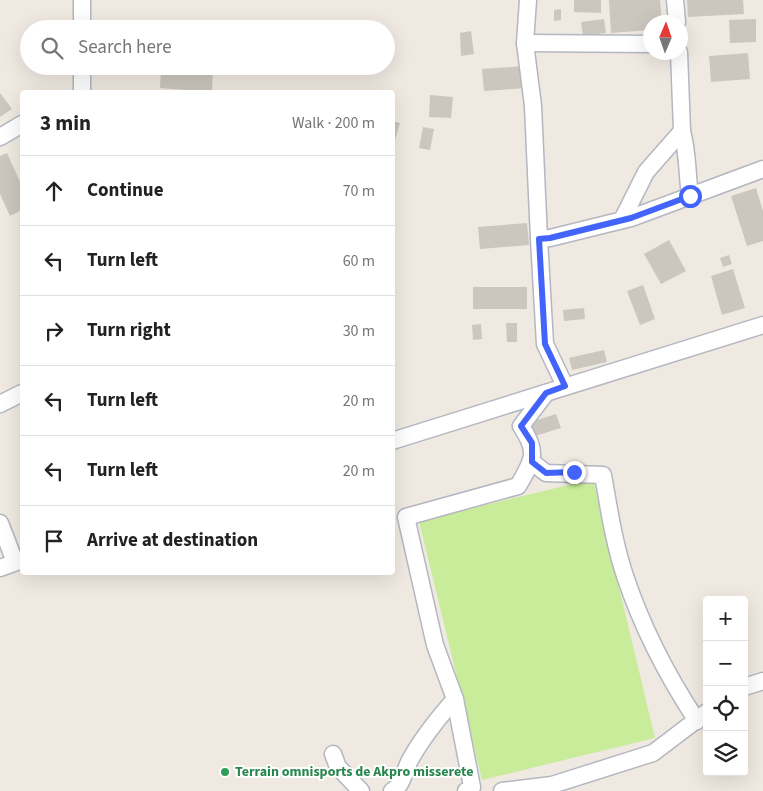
<!DOCTYPE html>
<html lang="en">
<head>
<meta charset="utf-8">
<style>
  :root { --surface:#fff; --page:#f2f2f2; --text:#222; --muted:#767676; --line:#e0e0e0 }
  body { margin:0; font-family:"Source Sans 3",sans-serif; background:var(--page); color:var(--text) }
  .controls { position:absolute; right:15px; bottom:15px; display:grid; overflow:hidden; border-radius:5px; box-shadow:0 5px 20px #0002 }
  .controls button { width:45px; height:45px; display:grid; place-items:center; padding:0; border:0; border-bottom:1px solid var(--line); background:var(--surface); color:var(--text); font:25px sans-serif }
  .compass { position:absolute; left:643px; top:15px; width:45px; height:45px; border-radius:50%; background:var(--surface); box-shadow:0 5px 20px #0002; rotate:2deg }
  .stop { position:absolute; width:15px; height:15px; margin:-11px; border:4px solid #4264fb; border-radius:50%; background:#fff }
  .stop.end { background:#4264fb; border-color:#fff; box-shadow:0 1px 5px #0008 }
  .list { margin:0; padding:0; list-style:none }
  h2 { display:flex; justify-content:space-between; align-items:center; height:65px; margin:0; padding:0 20px; font-size:21px }
  h2 small { font-size:16px; font-weight:400; color:var(--muted) }
  .list li { display:grid; grid-template-columns:32px 1fr auto; gap:15px; align-items:center; box-sizing:border-box; height:70px; padding:0 20px; border-top:1px solid var(--line) }
  .list b { display:block; font-size:19px; white-space:nowrap }
  .list em { font-size:16px; font-style:normal; color:var(--muted) }
  .icon { flex:none; width:28px; height:28px; fill:none; stroke:currentColor; stroke-width:2; stroke-linecap:round; stroke-linejoin:round }
  .map { position:relative; flex:none; width:763px; height:791px; overflow:hidden }
  .search { position:absolute; background:var(--surface); box-shadow:0 5px 20px #0002; left:20px; top:20px; width:375px; height:55px; display:flex; align-items:center; gap:12px; box-sizing:border-box; padding:0 18px; border-radius:28px; color:var(--muted); font-size:19px }
  .panel { position:absolute; background:var(--surface); box-shadow:0 5px 20px #0002; left:20px; top:90px; width:375px; height:485px; border-radius:5px }
  .map>svg:first-child { display:block }
  .pitch { fill:#c9ec9a }
  .building { fill:#cbc7bf }
  .lines { fill:none; stroke-linecap:round; stroke-linejoin:round }
  .street-casing { stroke:#b4b7c1; stroke-width:19 }
  .street { stroke:#fff; stroke-width:16 }
  .route { stroke:#4264fb; stroke-width:6 }
  .leisure-dot { fill:#2e9e5b; stroke:#fff; stroke-width:2 }
  .labels { text-anchor:middle; dominant-baseline:central; stroke-width:4; stroke-linejoin:round; paint-order:stroke }
  .leisure-label { font-size:14px; font-weight:bold; fill:#27864d; stroke:#fff; text-anchor:start }
</style>
</head>
<body>
<div class="map">
<svg width="763" height="791" viewBox="0 0 763 791">
  <rect width="100%" height="100%" fill="#efe9e1"/>
  <polygon class="pitch" points="593,479 655,738 482,780 419,521"/>
  <g class="building">
    <polygon points="574,0 601,0 601,13 574,12"/>
    <polygon points="609,0 660,0 662,22 650,22 650,30 611,33"/>
    <polygon points="687,0 743,0 744,14 688,17"/>
    <polygon points="561,9 561,20 554,21 554,10"/>
    <polygon points="604,19 606,33 583,36 581,22"/>
    <polygon points="756,19 756,42 730,43 729,20"/>
    <polygon points="471,31 474,54 461,56 460,33"/>
    <polygon points="748,53 750,79 711,82 709,56"/>
    <polygon points="161,66 213,67 212,92 160,88"/>
    <polygon points="525,66 527,88 484,91 482,69"/>
    <polygon points="0,93 12,109 0,117"/>
    <polygon points="430,95 453,97 451,118 429,117"/>
    <polygon points="392,121 400,123 395,140 392,140"/>
    <polygon points="423,127 434,129 430,150 419,148"/>
    <polygon points="7,153 22,186 22,210 10,216 0,194 0,156"/>
    <polygon points="756,188 763,211 763,241 747,246 731,196"/>
    <polygon points="527,223 529,245 480,249 478,227"/>
    <polygon points="669,240 686,271 661,284 644,254"/>
    <polygon points="729,255 732,264 723,267 720,258"/>
    <polygon points="733,269 745,308 722,315 711,276"/>
    <polygon points="643,285 655,319 640,325 627,291"/>
    <rect x="473" y="287" width="54" height="22"/>
    <polygon points="584,308 585,319 564,321 563,310"/>
    <polygon points="506,323 517,323 517,342 507,342"/>
    <polygon points="481,324 482,339 473,340 472,325"/>
    <polygon points="604,350 607,362 572,370 569,358"/>
    <polygon points="556,414 561,428 535,436 531,422"/>
  </g>
  <g class="lines">
    <defs>
      <g id="street">
        <polyline points="528,0 525,43 533,106 539,239 550,238 631,218 763,169"/>
        <polyline points="675,0 677,22"/>
        <polyline points="82,29 82,0"/>
        <polyline points="525,43 650,44"/>
        <polyline points="82,92 82,66"/>
        <path d="M682,131C688,153 687,174 690,196"/>
        <polyline points="0,137 22,124"/>
        <polyline points="622,220 646,172 682,131 679,52"/>
        <polyline points="539,239 545,344 565,386"/>
        <polyline points="0,404 22,393"/>
        <polyline points="392,441 763,325"/>
        <path d="M532,462L546,473L603,475C609,509 614,543 625,576C642,627 668,677 697,721"/>
        <polyline points="0,523 15,562"/>
        <polyline points="0,568 22,560"/>
        <polyline points="744,687 763,681"/>
        <polyline points="333,754 338,767 361,791"/>
        <path d="M392,791C403,785 404,772 409,762C420,741 440,716 455,699"/>
        <path d="M466,791L472,787L455,699L435,645L406,517L518,486C533,460 539,453 521,426L546,393"/>
        <polyline points="502,791 552,785 653,753 707,712"/>
      </g>
    </defs>
    <use href="#street" class="street-casing"/>
    <use href="#street" class="street"/>
  </g>
  <g class="lines">
    <polyline class="route" points="574,472 546,473 532,462 532,443 521,426 546,393 565,386 545,344 539,239 550,238 631,218 690,196"/>
  </g>
  <circle class="leisure-dot" cx="225" cy="772" r="5"/>
  <g class="labels">
    <g class="leisure-label">
      <text x="235" y="772">Terrain omnisports de Akpro misserete</text>
    </g>
  </g>
</svg>
<div class="controls">
<button>+</button>
<button>−</button>
<button><svg class="icon" aria-label="locate" viewBox="0 0 24 24"><circle cx="12" cy="12" r="6"/><path d="M12 2v4M12 18v4M2 12h4M18 12h4"/></svg></button>
<button><svg class="icon" aria-label="layers" viewBox="0 0 24 24"><path d="M12 4l9 5-9 5-9-5zM3 14l9 5 9-5"/></svg></button>
</div>
<svg class="compass" viewBox="-18 -18 36 36"><path d="M0-13l5 13h-10z" fill="#e53935"/><path d="M0 13l5-13h-10z" fill="#767676"/></svg>
<div class="stop" style="left:690px;top:196px"></div>
<div class="stop end" style="left:574px;top:472px"></div>
<div class="search"><svg class="icon" aria-label="search" viewBox="0 0 24 24"><circle cx="10" cy="10" r="6"/><path d="M15 15l6 6"/></svg>Search here</div>
<section class="panel">
<h2>3 min<small>Walk · 200 m</small></h2>
<ul class="list">
<li><svg class="icon" aria-label="ahead" viewBox="0 0 24 24"><path d="M12 20V5M6 11l6-6 6 6"/></svg><div><b>Continue</b></div><em>70 m</em></li>
<li><svg class="icon" aria-label="left" viewBox="0 0 24 24"><path d="M17 20v-9H6M10 6l-5 5 5 5"/></svg><div><b>Turn left</b></div><em>60 m</em></li>
<li><svg class="icon" aria-label="right" viewBox="0 0 24 24"><path d="M7 20v-9h11M14 6l5 5-5 5"/></svg><div><b>Turn right</b></div><em>30 m</em></li>
<li><svg class="icon" aria-label="left" viewBox="0 0 24 24"><path d="M17 20v-9H6M10 6l-5 5 5 5"/></svg><div><b>Turn left</b></div><em>20 m</em></li>
<li><svg class="icon" aria-label="left" viewBox="0 0 24 24"><path d="M17 20v-9H6M10 6l-5 5 5 5"/></svg><div><b>Turn left</b></div><em>20 m</em></li>
<li><svg class="icon" aria-label="arrive" viewBox="0 0 24 24"><path d="M6 21V4h12l-3 4 3 4H6"/></svg><div><b>Arrive at destination</b></div></li>
</ul>
</section>
</div>
</body>
</html>
